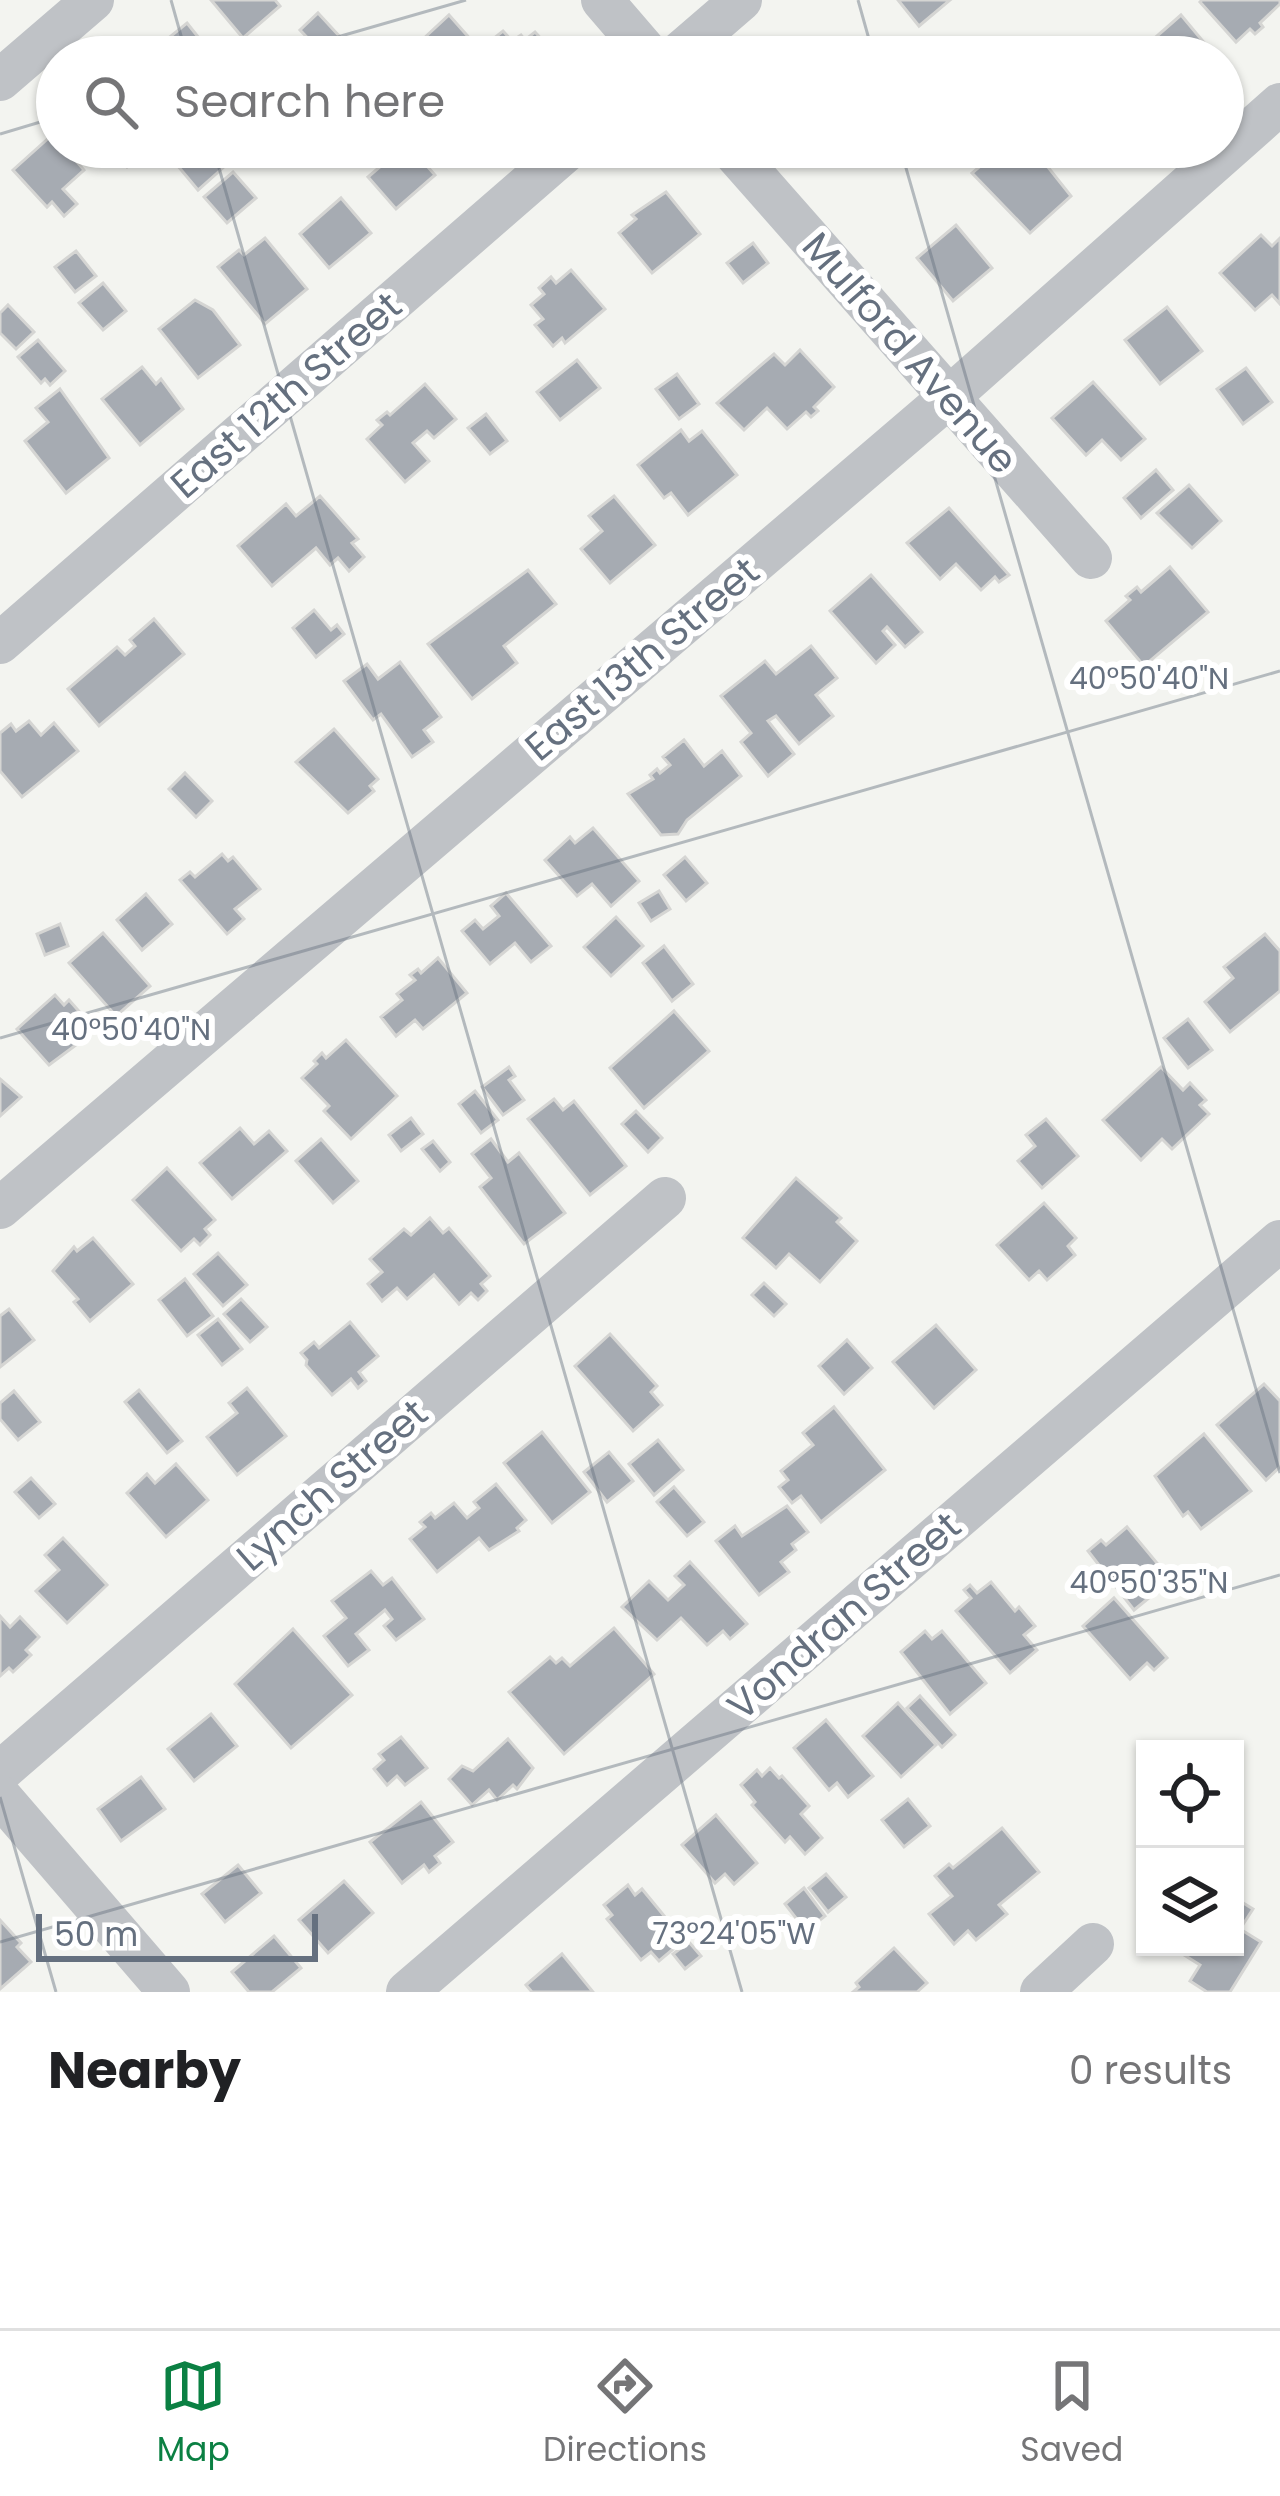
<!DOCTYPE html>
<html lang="en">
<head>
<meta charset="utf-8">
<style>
  :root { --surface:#fff; --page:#f6f6f6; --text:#202124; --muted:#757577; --line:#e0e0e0; --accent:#0b8043 }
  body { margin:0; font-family:Poppins,sans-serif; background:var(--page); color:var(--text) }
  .controls { position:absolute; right:36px; bottom:36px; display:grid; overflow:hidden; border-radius:0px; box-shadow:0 3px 9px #0004 }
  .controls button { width:108px; height:108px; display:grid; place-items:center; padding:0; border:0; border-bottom:3px solid var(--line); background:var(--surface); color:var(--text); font:60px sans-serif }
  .scale { position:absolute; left:36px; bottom:30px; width:282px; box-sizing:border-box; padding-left:12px; border:6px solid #65707f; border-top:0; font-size:33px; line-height:42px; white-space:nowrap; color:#65707f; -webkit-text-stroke:9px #fff; paint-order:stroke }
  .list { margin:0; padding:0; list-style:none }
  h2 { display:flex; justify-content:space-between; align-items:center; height:156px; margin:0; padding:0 48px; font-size:51px }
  h2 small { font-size:39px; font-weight:400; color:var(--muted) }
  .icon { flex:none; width:66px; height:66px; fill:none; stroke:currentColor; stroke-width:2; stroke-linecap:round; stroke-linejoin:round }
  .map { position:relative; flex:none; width:1280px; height:1992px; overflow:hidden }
  .search { position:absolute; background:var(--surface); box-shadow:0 3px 9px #0004; left:36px; right:36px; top:36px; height:132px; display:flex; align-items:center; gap:30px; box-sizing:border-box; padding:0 42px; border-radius:66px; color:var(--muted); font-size:45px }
  .sheet { height:336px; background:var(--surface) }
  nav { display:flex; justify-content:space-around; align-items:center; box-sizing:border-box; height:168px; border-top:3px solid var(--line); background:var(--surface); font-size:33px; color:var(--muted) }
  nav a { display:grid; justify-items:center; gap:6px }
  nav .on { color:var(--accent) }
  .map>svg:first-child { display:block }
  .building { fill:#a6abb2; stroke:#d5d5d3; stroke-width:3 }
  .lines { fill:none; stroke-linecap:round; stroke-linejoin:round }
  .minor { stroke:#bfc2c6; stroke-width:42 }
  .ticks { fill:none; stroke:#65707f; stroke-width:3; stroke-opacity:0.45 }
  .labels { text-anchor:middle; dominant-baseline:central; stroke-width:12; stroke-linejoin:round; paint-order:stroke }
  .street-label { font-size:39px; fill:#65707f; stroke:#fff }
  .ticks-label { font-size:30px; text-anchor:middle; fill:#65707f; stroke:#fff; stroke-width:12; stroke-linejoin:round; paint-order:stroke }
</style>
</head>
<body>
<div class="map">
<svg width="1280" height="1992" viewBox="0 0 1280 1992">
  <rect width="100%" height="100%" fill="#f3f4f0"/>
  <g class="building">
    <polygon points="211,0 275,0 280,6 243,38"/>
    <polygon points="898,0 950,0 919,26"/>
    <polygon points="1202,0 1280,0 1280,4 1260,23 1263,27 1255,34 1250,29 1236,42 1200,2"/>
    <polygon points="318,13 341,38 337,42 347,53 342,57 324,55 300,30"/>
    <polygon points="449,15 472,41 455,57 437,57 422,40"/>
    <polygon points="1181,15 1216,57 1133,57"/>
    <polygon points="187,23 214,57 145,57"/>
    <polygon points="503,31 512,41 521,35 525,40 535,32 558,57 492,57 483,47"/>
    <polygon points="52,135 57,147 64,147 84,170 63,189 77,204 64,216 52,202 47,207 13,170"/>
    <polygon points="107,147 148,147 127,167"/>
    <polygon points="186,147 208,147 225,166 198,190 172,159"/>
    <polygon points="403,147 410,147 435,175 396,209 368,177"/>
    <polygon points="1003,147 1032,147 1071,196 1030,233 972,173"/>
    <polygon points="233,172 256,198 227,223 204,197"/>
    <polygon points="666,192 700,234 652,273 619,233 636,219 632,215"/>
    <polygon points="341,198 371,233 329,268 300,234"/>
    <polygon points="956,225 992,268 953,301 917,258"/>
    <polygon points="1261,235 1272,246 1280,238 1280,304 1272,295 1255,310 1220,273"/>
    <polygon points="265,238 307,289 265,324 218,267 239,250 244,255"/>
    <polygon points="753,243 768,263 743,283 727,263"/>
    <polygon points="76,251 96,276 75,292 55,267"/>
    <polygon points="571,270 605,309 565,343 562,338 553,346 535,325 543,319 531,305 544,294 539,288 551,277 556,283"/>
    <polygon points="103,283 126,311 103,330 79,303"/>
    <polygon points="195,300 213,310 240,345 198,378 159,329"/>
    <polygon points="8,305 34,332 16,349 0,333 0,313"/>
    <polygon points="1167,307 1202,351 1160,384 1125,340"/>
    <polygon points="38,340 65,371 50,385 45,379 41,383 18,357"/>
    <polygon points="800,350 834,387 814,407 818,411 811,417 806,412 787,429 767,408 744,430 717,403 774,354 785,365"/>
    <polygon points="577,360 600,388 560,420 537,392"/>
    <polygon points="142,367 156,384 161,379 183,409 140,445 102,399"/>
    <polygon points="1246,368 1272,402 1243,424 1217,389"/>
    <polygon points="677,374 699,404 679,419 656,389"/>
    <polygon points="1093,382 1145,439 1121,460 1102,440 1086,455 1052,418"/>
    <polygon points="425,384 456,419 434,438 427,431 413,443 429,461 405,482 367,439 382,425 377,420 387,412 390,415"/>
    <polygon points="60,389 109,458 66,493 25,441 48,422 36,408"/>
    <polygon points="486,414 507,441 490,454 468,428"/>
    <polygon points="681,430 689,441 702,431 737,475 688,515 671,493 664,498 638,465"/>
    <polygon points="1156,470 1173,490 1141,518 1124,498"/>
    <polygon points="1189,485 1221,521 1192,548 1157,513"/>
    <polygon points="320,496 358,539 352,543 364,557 349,571 338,558 330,565 316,548 272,586 238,546 286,504 296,516"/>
    <polygon points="614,496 655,545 610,583 581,549 602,531 589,516"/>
    <polygon points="949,508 1009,575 999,582 995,577 981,590 956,564 940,579 907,543"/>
    <polygon points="1170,567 1208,612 1144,666 1106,621 1130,600 1126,596 1137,587 1141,592"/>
    <polygon points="528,570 556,604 504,646 517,663 472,699 428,644"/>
    <polygon points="871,575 922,632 905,647 887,627 883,631 895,645 876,663 830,611"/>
    <polygon points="314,610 331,630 337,625 344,634 316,657 293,628"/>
    <polygon points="154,619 184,654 99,726 68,689 117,647 125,655 135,646 130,640"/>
    <polygon points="811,646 837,678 816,695 833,716 799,744 776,716 768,721 794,754 768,776 741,742 751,733 721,696 765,661 776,674"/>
    <polygon points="400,662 441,717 424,730 433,742 412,757 381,714 373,720 344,681 367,664 378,679"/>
    <polygon points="29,721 41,735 54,723 78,751 22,797 0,771 0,733 11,724 16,731"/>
    <polygon points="334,729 378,779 370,786 374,791 348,813 296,762"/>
    <polygon points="684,740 704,766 722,751 741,776 687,820 678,834 661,835 628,794 653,779 650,775 657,769 660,773 670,765 663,757"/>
    <polygon points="185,773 212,801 196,817 169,789"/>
    <polygon points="593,828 639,881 611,906 592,884 577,896 545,860 570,837 575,843"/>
    <polygon points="222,854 228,861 233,857 260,889 235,909 244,919 227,934 180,880 190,872 195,877"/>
    <polygon points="685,857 707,883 686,901 664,875"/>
    <polygon points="659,891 670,909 651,921 639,903"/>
    <polygon points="506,893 551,946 531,962 515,943 490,964 462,931 475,920 483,929 499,916 491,906"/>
    <polygon points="146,894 172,924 142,950 117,920"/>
    <polygon points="616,917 643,946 611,976 584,947"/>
    <polygon points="60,924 68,946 45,955 37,934"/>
    <polygon points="103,933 150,986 116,1016 69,963"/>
    <polygon points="1265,934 1280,951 1280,991 1230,1032 1205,1002 1233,978 1224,967"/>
    <polygon points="664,946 693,984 672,1001 643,963"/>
    <polygon points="438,958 467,993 423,1029 415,1020 396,1036 381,1017 402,1000 397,994 415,980 410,975 418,969 421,973"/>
    <polygon points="55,995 64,1005 69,1000 92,1026 84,1032 88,1036 49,1065 17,1029"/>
    <polygon points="674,1011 709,1051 644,1108 610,1068"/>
    <polygon points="1188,1019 1212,1050 1188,1068 1164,1038"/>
    <polygon points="346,1040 397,1096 351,1139 324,1111 329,1106 302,1078 317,1064 314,1061 322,1053 326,1058"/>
    <polygon points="509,1067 515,1076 509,1080 524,1100 503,1115 482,1087"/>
    <polygon points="1161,1067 1183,1090 1190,1083 1206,1100 1200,1105 1209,1114 1172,1149 1162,1139 1141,1160 1103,1120"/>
    <polygon points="0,1079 21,1097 0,1116"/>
    <polygon points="475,1091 498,1120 481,1133 459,1104"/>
    <polygon points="554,1099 563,1110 574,1101 626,1166 590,1195 528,1119"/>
    <polygon points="636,1111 662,1138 648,1152 622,1124"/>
    <polygon points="411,1118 423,1134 401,1151 389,1135"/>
    <polygon points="1046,1119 1078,1156 1042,1188 1018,1161 1035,1146 1026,1135"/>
    <polygon points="240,1128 254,1144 269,1131 287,1151 232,1199 200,1163"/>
    <polygon points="321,1139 358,1181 333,1203 296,1161"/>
    <polygon points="491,1139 508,1162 519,1153 565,1213 524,1244 480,1187 491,1178 472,1154"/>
    <polygon points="433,1141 450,1162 440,1171 422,1149"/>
    <polygon points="167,1168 215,1220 205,1229 210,1235 200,1245 194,1239 181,1251 133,1200"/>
    <polygon points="796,1178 841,1218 837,1222 857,1241 820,1282 789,1254 776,1268 743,1238"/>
    <polygon points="1044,1203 1076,1238 1068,1246 1075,1255 1047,1280 1039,1271 1029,1280 997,1245"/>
    <polygon points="430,1218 443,1233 449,1228 490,1276 481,1284 487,1291 478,1300 471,1293 459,1304 434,1275 407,1299 397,1288 382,1301 368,1284 382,1272 370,1259 404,1229 411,1235"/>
    <polygon points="93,1238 133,1284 90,1321 74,1302 78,1299 53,1271 74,1247 77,1251"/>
    <polygon points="218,1253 247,1285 223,1306 194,1274"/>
    <polygon points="185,1279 213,1316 187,1336 159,1300"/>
    <polygon points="764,1283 786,1304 774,1316 752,1295"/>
    <polygon points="241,1299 267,1327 250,1342 224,1314"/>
    <polygon points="9,1309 34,1340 0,1367 0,1316"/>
    <polygon points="218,1319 242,1349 222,1365 198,1335"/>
    <polygon points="350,1322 378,1356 359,1372 366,1381 358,1388 351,1379 332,1395 306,1365 307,1360 301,1353 314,1342 319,1348"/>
    <polygon points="936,1325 976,1370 934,1408 893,1362"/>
    <polygon points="610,1334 657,1386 651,1392 662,1405 633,1431 575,1366"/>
    <polygon points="847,1340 872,1368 844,1394 819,1366"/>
    <polygon points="1264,1384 1280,1401 1280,1467 1266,1480 1217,1425"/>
    <polygon points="247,1388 286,1436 237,1475 207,1437 237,1413 229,1403"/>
    <polygon points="139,1390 182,1441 167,1453 125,1402"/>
    <polygon points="14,1391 40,1422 18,1440 0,1419 0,1403"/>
    <polygon points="834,1407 885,1470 821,1522 801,1496 792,1503 779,1487 788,1480 781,1471 813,1445 803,1433"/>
    <polygon points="542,1432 590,1492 552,1523 504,1463"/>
    <polygon points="1204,1434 1251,1491 1201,1529 1188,1512 1183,1516 1155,1476"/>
    <polygon points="658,1440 683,1470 654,1495 629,1464"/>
    <polygon points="609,1452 633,1481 607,1502 584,1472"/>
    <polygon points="176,1464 208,1500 166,1537 127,1493 147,1474 155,1483"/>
    <polygon points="31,1478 55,1504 39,1518 15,1492"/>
    <polygon points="496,1484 526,1520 517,1528 519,1531 489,1550 479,1538 437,1572 410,1539 425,1527 420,1522 431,1513 435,1518 454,1503 467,1518 479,1508 474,1502"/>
    <polygon points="674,1487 704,1522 687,1536 657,1502"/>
    <polygon points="787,1506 808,1532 792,1544 796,1550 781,1562 789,1572 759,1595 716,1541 735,1526 742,1536"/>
    <polygon points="1127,1527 1171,1580 1134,1610 1088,1551 1101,1540 1106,1545"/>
    <polygon points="63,1538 107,1585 67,1623 36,1591 59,1570 45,1555"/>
    <polygon points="690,1562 747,1624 730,1639 723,1631 707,1645 681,1618 657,1640 622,1607 649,1581 668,1600 684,1585 675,1576"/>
    <polygon points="371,1571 383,1585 392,1578 424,1619 396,1640 384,1626 392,1619 385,1610 356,1634 369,1650 348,1666 324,1636 346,1618 332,1601"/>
    <polygon points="991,1582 1015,1611 1019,1607 1035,1626 1024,1635 1037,1650 1010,1673 956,1611 971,1598 964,1590 970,1585 977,1593"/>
    <polygon points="1114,1598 1167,1658 1154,1670 1147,1663 1130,1679 1083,1626"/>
    <polygon points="0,1616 10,1627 20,1617 39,1637 26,1650 31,1655 13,1672 9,1668 0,1676"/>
    <polygon points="614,1628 654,1674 564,1754 509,1692 550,1657 556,1663 562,1658 570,1666"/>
    <polygon points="293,1629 352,1695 291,1748 235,1684"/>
    <polygon points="925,1631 932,1639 942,1631 986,1683 950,1714 901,1652"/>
    <polygon points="920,1696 955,1735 942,1747 907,1708"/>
    <polygon points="898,1703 936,1745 901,1777 863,1736"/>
    <polygon points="211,1714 237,1746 194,1781 168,1749"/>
    <polygon points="826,1720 873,1776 848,1797 837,1783 829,1790 794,1748"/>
    <polygon points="401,1737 427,1768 405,1785 397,1776 387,1785 374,1769 384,1760 379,1754"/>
    <polygon points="508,1739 533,1768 517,1789 513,1785 497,1800 489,1790 472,1805 449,1779 462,1766 473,1771"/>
    <polygon points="770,1768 779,1778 782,1776 809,1806 801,1814 822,1838 805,1854 790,1837 785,1842 752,1805 755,1802 741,1785 757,1770 762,1776"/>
    <polygon points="141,1777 165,1809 121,1841 98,1809"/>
    <polygon points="908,1799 930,1826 904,1847 882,1820"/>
    <polygon points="421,1802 453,1842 435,1856 440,1863 429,1872 424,1865 402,1883 370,1842"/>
    <polygon points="716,1815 757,1863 734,1884 725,1874 715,1883 682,1845"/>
    <polygon points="1002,1828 1039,1872 999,1905 1007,1914 976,1940 968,1931 954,1944 929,1914 952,1896 935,1876 949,1864 953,1868"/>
    <polygon points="238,1865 261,1893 225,1922 202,1894"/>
    <polygon points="826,1874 846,1897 828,1912 809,1888"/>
    <polygon points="344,1881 373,1913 328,1953 299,1920"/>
    <polygon points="628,1885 635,1895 642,1889 684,1940 659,1961 651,1952 641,1960 607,1919 612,1915 604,1905"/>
    <polygon points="804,1888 825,1916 806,1931 785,1904"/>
    <polygon points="1235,1898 1253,1909 1240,1929 1261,1942 1230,1992 1207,1992 1190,1981 1200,1965 1181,1953 1185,1947 1235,1947"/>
    <polygon points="0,1920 21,1943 17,1947 31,1962 0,1989"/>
    <polygon points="274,1936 301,1968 272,1992 249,1992 232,1972"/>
    <polygon points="689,1942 701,1956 685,1969 673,1954"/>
    <polygon points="894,1948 927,1983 917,1992 853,1992 859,1987 856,1983"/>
    <polygon points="562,1954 593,1992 532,1992 526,1985"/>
  </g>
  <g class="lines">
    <g class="minor">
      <polyline points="602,0 651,57"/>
      <polyline points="675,57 741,0"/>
      <polyline points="0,80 93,0"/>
      <polyline points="729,147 1091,558"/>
      <polyline points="0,643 571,147"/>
      <polyline points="0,1208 948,398 1280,104"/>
      <polyline points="0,1772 665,1198"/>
      <polyline points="0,1796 169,1992"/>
      <polyline points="407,1992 1280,1241"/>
      <polyline points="1041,1992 1093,1944"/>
    </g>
  </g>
  <path class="ticks" d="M171,0L187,57M858,0L874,57M268,57L466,0M0,134L57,117M213,147L742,1992M900,147L1280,1473M0,1038L1280,671M0,1797L56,1992M0,1942L1280,1575"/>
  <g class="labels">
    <g class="street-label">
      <text transform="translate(910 353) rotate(49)">Mulford Avenue</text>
      <text transform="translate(286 395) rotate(-41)">East 12th Street</text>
      <text transform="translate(642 659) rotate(-40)">East 13th Street</text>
      <text transform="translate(332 1485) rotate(-41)">Lynch Street</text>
      <text transform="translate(844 1616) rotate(-41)">Vondran Street</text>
    </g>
  </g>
  <g class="ticks-label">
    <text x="1149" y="689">40°50'40"N</text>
    <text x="131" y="1040">40°50'40"N</text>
    <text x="1149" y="1593">40°50'35"N</text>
    <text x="734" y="1944">73°24'05"W</text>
  </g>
</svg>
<div class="controls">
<button><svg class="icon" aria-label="locate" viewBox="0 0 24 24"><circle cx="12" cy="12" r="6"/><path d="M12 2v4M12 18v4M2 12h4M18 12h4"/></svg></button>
<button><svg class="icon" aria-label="layers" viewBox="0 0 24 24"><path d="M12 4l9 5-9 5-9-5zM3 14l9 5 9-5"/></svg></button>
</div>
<div class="scale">50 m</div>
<div class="search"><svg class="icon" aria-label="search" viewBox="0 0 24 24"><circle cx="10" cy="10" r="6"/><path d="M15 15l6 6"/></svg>Search here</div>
</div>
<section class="sheet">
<h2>Nearby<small>0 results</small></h2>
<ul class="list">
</ul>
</section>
<nav>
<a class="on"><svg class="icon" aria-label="map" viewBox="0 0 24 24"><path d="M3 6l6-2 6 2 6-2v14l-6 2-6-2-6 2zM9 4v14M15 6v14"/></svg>Map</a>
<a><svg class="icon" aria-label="directions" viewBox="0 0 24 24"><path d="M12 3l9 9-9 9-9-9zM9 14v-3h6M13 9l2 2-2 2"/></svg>Directions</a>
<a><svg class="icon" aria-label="saved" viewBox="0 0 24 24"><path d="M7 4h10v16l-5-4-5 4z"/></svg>Saved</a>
</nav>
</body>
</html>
